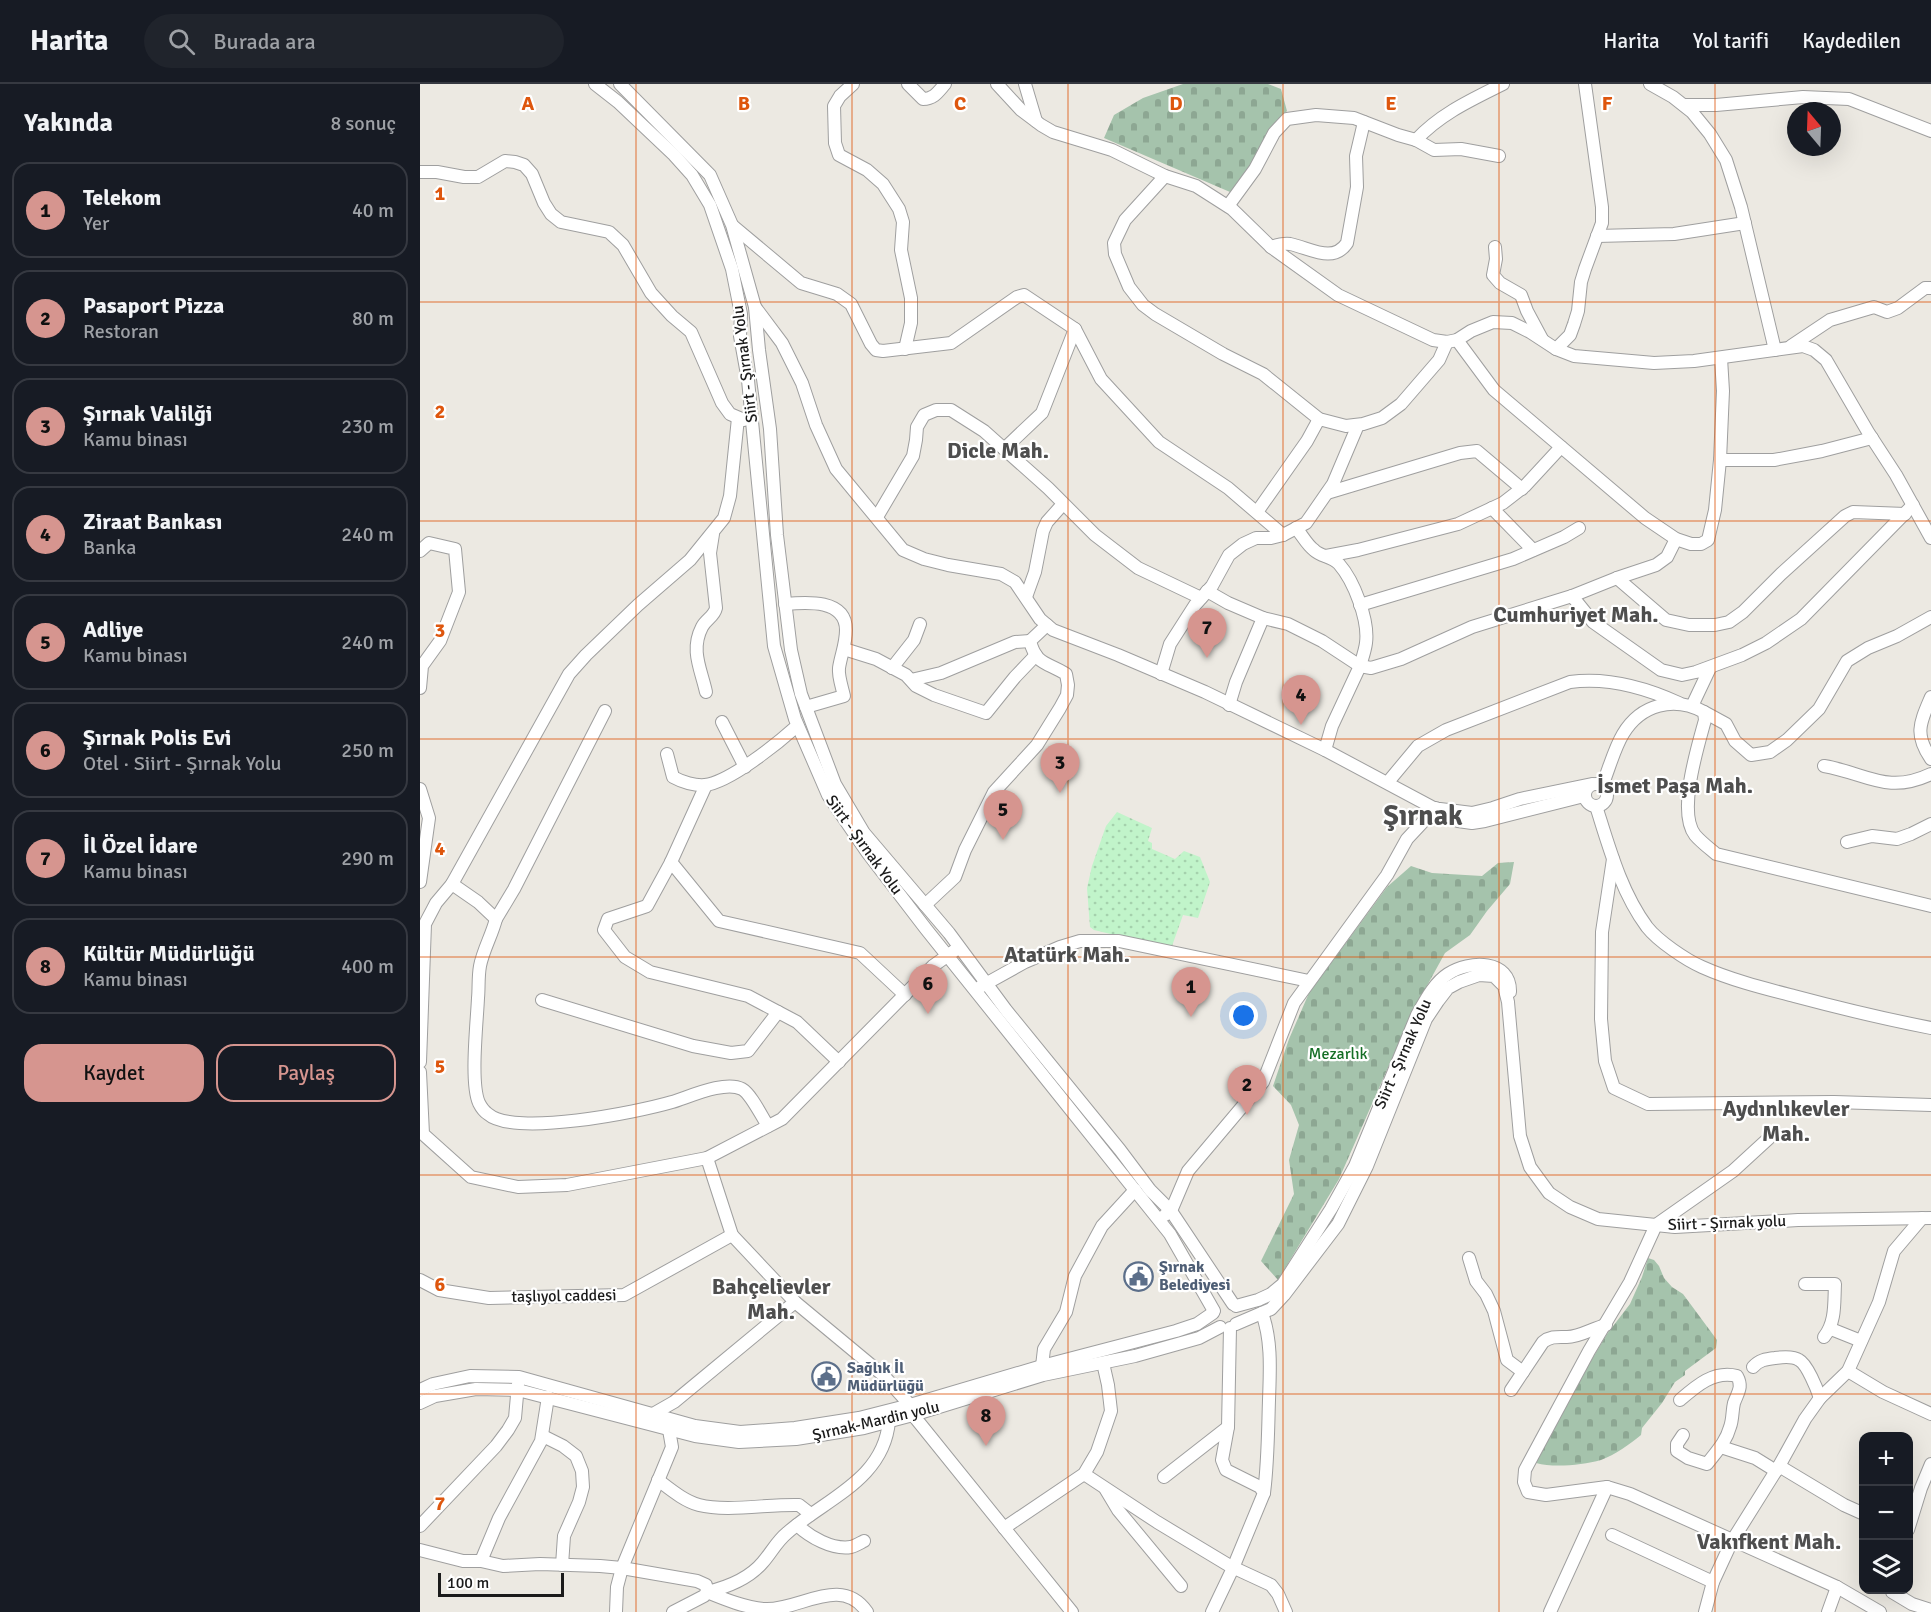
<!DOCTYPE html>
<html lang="tr">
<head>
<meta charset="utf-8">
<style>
  :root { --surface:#171b24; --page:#20242c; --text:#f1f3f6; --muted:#9ea1a6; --line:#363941; --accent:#d6958f }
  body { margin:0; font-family:Signika,sans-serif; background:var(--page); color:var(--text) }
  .controls { position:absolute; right:18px; bottom:18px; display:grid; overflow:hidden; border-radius:12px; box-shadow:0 6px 24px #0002 }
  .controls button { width:54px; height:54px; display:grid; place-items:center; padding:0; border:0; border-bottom:2px solid var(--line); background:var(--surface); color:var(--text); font:30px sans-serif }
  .compass { position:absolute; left:1367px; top:18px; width:54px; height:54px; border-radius:50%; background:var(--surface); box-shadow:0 6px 24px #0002; rotate:341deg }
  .scale { position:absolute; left:18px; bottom:15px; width:126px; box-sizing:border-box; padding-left:6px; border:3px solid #1b1b1b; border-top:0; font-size:16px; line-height:21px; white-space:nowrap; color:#1b1b1b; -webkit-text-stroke:4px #fff; paint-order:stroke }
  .you { position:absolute; left:824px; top:932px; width:21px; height:21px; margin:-15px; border:4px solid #fff; border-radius:50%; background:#1a73e8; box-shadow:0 0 0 9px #1a73e833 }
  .badge { display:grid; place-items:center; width:39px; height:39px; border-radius:50%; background:var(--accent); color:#111; font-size:20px; font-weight:700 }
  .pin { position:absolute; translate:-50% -50px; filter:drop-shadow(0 2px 3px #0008) }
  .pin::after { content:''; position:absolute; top:32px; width:21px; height:18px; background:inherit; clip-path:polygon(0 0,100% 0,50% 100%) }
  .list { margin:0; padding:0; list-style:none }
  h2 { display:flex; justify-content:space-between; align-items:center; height:78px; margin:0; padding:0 24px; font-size:26px }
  h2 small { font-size:20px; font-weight:400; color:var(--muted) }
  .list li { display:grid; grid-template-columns:39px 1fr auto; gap:18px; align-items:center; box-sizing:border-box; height:96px; margin:0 12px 12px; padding:0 12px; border:2px solid var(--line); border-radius:18px }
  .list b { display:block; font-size:22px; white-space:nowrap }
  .list p { margin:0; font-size:20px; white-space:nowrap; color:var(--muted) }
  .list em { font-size:20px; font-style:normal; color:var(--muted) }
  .actions { display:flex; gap:12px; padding:18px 24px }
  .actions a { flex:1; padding:14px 0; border:2px solid var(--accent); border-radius:18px; text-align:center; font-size:21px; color:var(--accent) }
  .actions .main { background:var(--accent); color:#111 }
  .icon { flex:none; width:33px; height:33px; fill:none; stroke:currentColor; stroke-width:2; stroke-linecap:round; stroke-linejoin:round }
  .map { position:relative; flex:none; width:1511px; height:1528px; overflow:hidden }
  header { display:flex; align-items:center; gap:36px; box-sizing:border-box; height:84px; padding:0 30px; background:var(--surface); border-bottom:2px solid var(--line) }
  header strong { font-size:28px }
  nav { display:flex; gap:33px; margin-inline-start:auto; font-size:21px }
  .search { width:420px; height:54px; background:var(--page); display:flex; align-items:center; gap:15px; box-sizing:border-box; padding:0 21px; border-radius:33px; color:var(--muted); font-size:22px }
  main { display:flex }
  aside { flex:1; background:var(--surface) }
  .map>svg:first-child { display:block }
  .cemetery { fill:url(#cemetery-stones) }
  .park { fill:url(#park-dots) }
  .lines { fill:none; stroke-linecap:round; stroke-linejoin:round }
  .minor-casing { stroke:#9f9f9f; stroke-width:14 }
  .minor { stroke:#fff; stroke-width:12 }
  .grid { fill:none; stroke:#de560d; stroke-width:1.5; stroke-opacity:0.55 }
  .labels { text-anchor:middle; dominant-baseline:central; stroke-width:4.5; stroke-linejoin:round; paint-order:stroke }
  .street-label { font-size:16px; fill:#1b1b1b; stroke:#fff }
  .park-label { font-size:16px; fill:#146e25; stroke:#fff }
  .service-label { font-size:16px; font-weight:bold; fill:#4e5e75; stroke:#fff; text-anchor:start }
  .district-label { font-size:22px; font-weight:bold; fill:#4e4e4e; stroke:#fff }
  .town-label { font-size:28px; font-weight:bold; fill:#4e4e4e; stroke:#fff }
  .grid-label { font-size:20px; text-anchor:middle; font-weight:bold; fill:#de560d; stroke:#fff; stroke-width:4.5; stroke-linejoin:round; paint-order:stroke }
</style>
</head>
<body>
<header>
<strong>Harita</strong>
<div class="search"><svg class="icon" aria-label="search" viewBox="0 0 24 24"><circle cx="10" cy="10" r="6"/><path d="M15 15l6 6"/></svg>Burada ara</div>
<nav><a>Harita</a><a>Yol tarifi</a><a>Kaydedilen</a></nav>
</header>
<main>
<aside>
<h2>Yakında<small>8 sonuç</small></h2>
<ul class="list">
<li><span class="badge">1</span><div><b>Telekom</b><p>Yer</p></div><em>40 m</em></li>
<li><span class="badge">2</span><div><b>Pasaport Pizza</b><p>Restoran</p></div><em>80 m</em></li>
<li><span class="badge">3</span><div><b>Şırnak Valilği</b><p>Kamu binası</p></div><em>230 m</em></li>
<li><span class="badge">4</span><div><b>Ziraat Bankası</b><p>Banka</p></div><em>240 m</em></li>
<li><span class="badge">5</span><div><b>Adliye</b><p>Kamu binası</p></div><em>240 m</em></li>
<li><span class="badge">6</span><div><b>Şırnak Polis Evi</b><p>Otel · Siirt - Şırnak Yolu</p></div><em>250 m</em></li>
<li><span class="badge">7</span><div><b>İl Özel İdare</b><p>Kamu binası</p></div><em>290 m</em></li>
<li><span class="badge">8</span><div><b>Kültür Müdürlüğü</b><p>Kamu binası</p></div><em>400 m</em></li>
</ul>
<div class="actions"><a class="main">Kaydet</a><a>Paylaş</a></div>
</aside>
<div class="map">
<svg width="1511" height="1528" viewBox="0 0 1511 1528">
  <defs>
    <pattern id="cemetery-stones" width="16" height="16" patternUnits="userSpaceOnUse" patternTransform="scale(1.5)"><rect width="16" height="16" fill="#a5c3ac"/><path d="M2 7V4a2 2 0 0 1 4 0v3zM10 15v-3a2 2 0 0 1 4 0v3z" fill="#8da793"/></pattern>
    <pattern id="park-dots" width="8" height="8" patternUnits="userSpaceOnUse" patternTransform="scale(1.5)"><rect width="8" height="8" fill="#c1f4ca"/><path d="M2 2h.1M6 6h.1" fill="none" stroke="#a5d1ad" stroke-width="1.8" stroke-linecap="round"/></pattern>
  </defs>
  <rect width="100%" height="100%" fill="#ece9e2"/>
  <g class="cemetery">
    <polygon points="763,0 848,0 861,5 867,27 858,36 827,87 810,108 684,54 694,31 723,14"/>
    <polygon points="1094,778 1090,800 1067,827 1050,851 1025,869 992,929 919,1095 858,1196 841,1177 874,1110 869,1076 879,1041 871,1021 853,1002 869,955 889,909 967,803 991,782 1012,789 1062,792 1078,779"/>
    <path d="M1228,1174L1234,1176L1239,1182L1244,1194L1252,1203L1263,1210L1297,1256L1296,1264L1265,1287V1291L1255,1298L1242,1319L1222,1344L1221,1351C1210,1360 1195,1371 1181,1376C1162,1381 1134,1384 1116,1379L1148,1315L1187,1250L1210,1220L1222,1193Z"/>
  </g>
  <polygon class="park" points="697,728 732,744 728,757 732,759 732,765 755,775 764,767 780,773 790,798 778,834 763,831 752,862 728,859 674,846 670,843 667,804 672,782 686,742"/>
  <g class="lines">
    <defs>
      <g id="minor">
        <polyline points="175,0 198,18 254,71 272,91 290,121 312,185 321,230 320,252 328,296 334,358 354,562 375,635 408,711 447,768 506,845 750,1150 794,1227"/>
        <polyline points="200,0 290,91 312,141 335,223 339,266 350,345 357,451 371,566 381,610 415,700 444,749 529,849 586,926 700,1066 730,1106 751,1127 813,1220"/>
        <polyline points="433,0 420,12 414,22 415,59 419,71 447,86 463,100 479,125 483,138 481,166 491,214 491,239 485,265"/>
        <path d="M488,0L503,15C514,15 518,8 525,0"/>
        <polyline points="577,0 601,26 621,41 633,48 692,66 745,92 776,102 812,125 851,163 918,211 1013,256 1027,258 1037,256 1051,247 1073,238 1092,239 1110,248 1136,265 1154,272 1234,279 1274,277 1383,262 1394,266 1406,276 1448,348 1476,391 1511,454"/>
        <polyline points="605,0 616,37"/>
        <polyline points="1230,0 1253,13 1272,28 1290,50 1306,76 1321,123 1355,266"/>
        <polyline points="1264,21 1296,21 1383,13 1429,15 1511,47"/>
        <path d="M996,56C1020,30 1051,16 1083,0"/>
        <polyline points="0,88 17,88 44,93 58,93 85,77 95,78 104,81 112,90 124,119 131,130 141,138 189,148 203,161 231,209 252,232 271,248 302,319 310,330 324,336"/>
        <polyline points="745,92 705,136 694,159 695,170 709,203 723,221 735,230 803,270 843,290 899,335 926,342 943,340 962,334 981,320 1019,276 1027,258"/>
        <polyline points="808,122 835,85 854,49 867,35 896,31 934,34 978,51 996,56 1014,66 1041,65 1079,72"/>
        <polyline points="313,142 381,199 417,210 431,220 451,260 456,266 463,267 531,259 597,213 604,211 655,245 681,295 739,358 808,404 863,451"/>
        <polyline points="1177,152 1254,150 1325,139"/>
        <path d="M851,163C857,161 864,159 870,160C890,164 913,180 927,159L937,103L936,72L944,38"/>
        <polyline points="1075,163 1076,175 1073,191 1080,199 1101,211 1107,227 1122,255"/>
        <polyline points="335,223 362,259 382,299 396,341 416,385 483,466 504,475 528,481 581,490 595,498 620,535 633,546 698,571 785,608 905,666 1038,737 1052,739 1065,737 1164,712"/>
        <polyline points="1037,256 1074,306 1225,434 1256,455 1271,460 1281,460 1288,456 1295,426 1300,376 1303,307 1301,274"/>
        <polyline points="1371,262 1410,236 1454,223 1467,228 1478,224 1505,204 1511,204"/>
        <polyline points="1136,265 1150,251 1154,240 1158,227 1161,198 1165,185 1182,139 1182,123 1165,0"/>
        <polyline points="584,365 622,329 655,245"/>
        <polyline points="1300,376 1354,376 1402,367 1452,354"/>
        <polyline points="907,409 1040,369 1057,367 1102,405"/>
        <polyline points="1072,424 1113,466"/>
        <polyline points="837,428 887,357 899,335"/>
        <polyline points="457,433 493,372 496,356 497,343 504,331 516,326 531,326 564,347 628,404 675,451 718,484 781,514"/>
        <path d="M876,444C882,451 887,461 894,466C901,473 912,472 919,480C934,497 949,536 946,559C945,567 942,575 940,582L951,584L981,575L1052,543L1152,512L1197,494L1236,481L1247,473L1256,455"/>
        <polyline points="0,467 9,459 35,465 39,508 20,557 2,582 0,604"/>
        <polyline points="906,472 938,466 1038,440 1083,419 1105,402 1141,363"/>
        <polyline points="1197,494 1246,536 1269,541 1295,541 1309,538 1323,528 1361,490 1425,432 1433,428 1485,430"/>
        <polyline points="787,507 808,519 843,534 868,540 902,557 940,582 912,642 905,666"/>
        <polyline points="1152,512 1173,538 1241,586 1262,591 1276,588 1322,571 1346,559 1381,535 1493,421"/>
        <polyline points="606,513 615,488 623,447 627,438 643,420"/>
        <path d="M365,520C387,518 426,515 426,546C426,560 421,571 419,584C418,592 422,603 424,612L386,623"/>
        <polyline points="940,521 1093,475 1144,453 1159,444"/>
        <polyline points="424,565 456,575 486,591 496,602 514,611 566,629 595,593 616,571"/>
        <polyline points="472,584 494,556 500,540"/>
        <polyline points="741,590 750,560 775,521 792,502 809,471 823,460 836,454 851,454 863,451 886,439 913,400 938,341"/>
        <polyline points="491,596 521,589 595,558 610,557"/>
        <path d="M286,608C281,585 270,566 282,543C286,535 294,533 296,524L290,469L293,450"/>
        <path d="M1511,613C1500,639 1494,650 1511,675"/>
        <polyline points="809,621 816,598 843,534"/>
        <polyline points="1272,622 1290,584"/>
        <polyline points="1284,628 1306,640 1315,657 1331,671 1350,668 1367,656 1399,625 1427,577 1448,564 1477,552 1511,533"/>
        <polyline points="302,638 325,683"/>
        <path d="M247,670L253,693C262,698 275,702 285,701C310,698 358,659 377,642"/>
        <path d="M1404,682C1446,689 1467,711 1511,690"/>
        <path d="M968,698L998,662L1026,646L1150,598C1187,593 1224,603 1259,619"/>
        <circle cx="1176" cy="711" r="11"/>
        <polyline points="286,701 251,778 227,822 188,835 184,846 205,873 230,888 328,912 377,938 419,978"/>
        <path d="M1182,702C1189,685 1194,665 1203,650C1221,620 1254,612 1284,628L1285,636C1278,662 1257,728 1275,751C1281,758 1289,764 1296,770L1511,822"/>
        <polyline points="0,705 9,734 0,798"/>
        <path d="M1176,722C1189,763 1201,808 1227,843C1238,857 1266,876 1282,883C1311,896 1343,904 1374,912C1419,924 1465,935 1511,944"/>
        <polyline points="1020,725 1052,729 1073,724 1100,715 1172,700"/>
        <polyline points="1427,758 1452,752 1477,755 1491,750 1511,740"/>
        <polyline points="1193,775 1182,848 1181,935 1185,977 1194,1004 1228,1020 1414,1018 1511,1021"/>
        <polyline points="251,778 299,837 440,869 485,911"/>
        <polyline points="32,800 58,818 76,835 94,805 185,627"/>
        <path d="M505,821L535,793L545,766L574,708L617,661L640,624L647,611L648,601L646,590C627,578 616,581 610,557L627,541"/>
        <path d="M76,835C72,851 63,866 60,882C58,893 59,904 58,914C57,938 50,999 59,1019C61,1023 65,1028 68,1030C94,1053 218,1028 252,1018C269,1013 305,996 322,1005C331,1010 342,1033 348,1042"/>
        <polyline points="560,903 605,878 640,863 660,857 699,857 889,897"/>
        <polyline points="122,916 273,962 311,969 328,967 358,928"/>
        <polyline points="0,978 5,840 16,819 32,800 149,590 166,571 218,521 270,476 304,434 310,412 318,334"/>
        <polyline points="0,988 3,1050 51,1093 98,1103 147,1101 287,1074 312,1151 375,1218 463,1291 490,1321 493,1331 652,1528"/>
        <polyline points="1349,1054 1313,1087 1236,1141 1210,1198 1169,1267 1105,1386 1104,1398 1108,1408 1126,1411 1187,1403 1210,1410 1417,1503 1460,1528"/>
        <polyline points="287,1074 362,1035 513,882 534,867"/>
        <polyline points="745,1131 751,1127 768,1087 843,998 874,919 967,791 987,755 1016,724"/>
        <polyline points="1049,1174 1056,1197 1066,1210 1074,1227 1087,1276 1103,1288"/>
        <polyline points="0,1196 19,1206 69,1214 204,1211 312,1151"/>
        <path d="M1385,1200H1415C1414,1219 1416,1238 1404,1253"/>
        <path d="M816,1222L838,1216L851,1210L863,1200L911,1125L935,1082L997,931C1005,917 1014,899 1028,890C1049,876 1091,875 1090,908"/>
        <path d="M842,1229C852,1257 850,1286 849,1316C848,1347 848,1378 844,1409"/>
        <polyline points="816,1240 851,1225 864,1211 918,1140 947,1082 1006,935 1018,917 1028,904 1039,898 1059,891 1074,892 1084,902 1088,918 1100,1052 1110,1083 1129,1109 1150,1123 1178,1135 1255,1143 1378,1136 1511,1134"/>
        <polyline points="1411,1245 1441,1257"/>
        <polyline points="622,1282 624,1265 646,1228 655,1192 682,1142 715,1106"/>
        <path d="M1333,1283C1339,1276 1346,1275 1355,1274C1362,1273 1373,1272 1379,1276C1387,1280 1397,1305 1400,1314"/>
        <polyline points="1428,1287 1463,1308 1511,1330"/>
        <polyline points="0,1306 13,1300 50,1292 99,1293 275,1342 320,1348 375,1344 439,1334 490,1321 622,1282 756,1247 777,1240 793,1229"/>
        <path d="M1091,1306L1123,1258C1131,1252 1137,1253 1147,1253C1160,1253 1173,1244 1186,1241"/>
        <path d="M1260,1316C1276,1302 1294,1286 1317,1292C1323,1303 1318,1308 1314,1319C1312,1327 1313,1335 1310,1343C1306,1358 1296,1368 1287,1380L1268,1374L1257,1367V1360L1263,1351"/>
        <polyline points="0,1319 15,1312 56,1305 98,1306 275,1352 319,1358 376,1355 444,1344 493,1331 623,1291 715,1272 779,1254 800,1243"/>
        <polyline points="233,1330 254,1318 375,1218"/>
        <polyline points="123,1352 143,1362 156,1372 162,1387 163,1403 159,1418 144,1452 142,1481"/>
        <polyline points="1301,1363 1335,1374 1356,1387"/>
        <polyline points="1359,1382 1424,1421 1444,1430"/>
        <polyline points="664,1390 737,1438 810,1482 851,1501 858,1510 866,1528"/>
        <polyline points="744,1393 808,1343 810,1244"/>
        <path d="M238,1396C250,1405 264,1417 279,1421C306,1428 349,1420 379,1421L388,1428L390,1431"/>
        <polyline points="686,1406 698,1426 761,1502"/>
        <path d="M377,1441C390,1453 412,1466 431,1463C435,1462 440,1459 444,1457"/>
        <polyline points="0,1442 76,1362 88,1346 95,1334 98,1300"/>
        <polyline points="584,1444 664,1390 677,1368 691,1327 688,1301 683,1279"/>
        <polyline points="1488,1446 1501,1404 1511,1380"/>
        <polyline points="1192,1451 1293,1498"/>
        <polyline points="0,1466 43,1477 61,1477 83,1482 120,1480 180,1482 202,1484 277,1497 286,1501 287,1508 284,1512 253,1528"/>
        <polyline points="61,1477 79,1434 121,1357 128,1313"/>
        <path d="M287,1508C308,1503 329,1495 343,1478C351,1469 357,1457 367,1449C405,1415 464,1396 469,1337"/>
        <path d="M287,1508C304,1515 326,1524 345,1525C379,1527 421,1490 447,1528"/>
        <polyline points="1472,1508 1492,1520 1511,1526"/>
        <polyline points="196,1528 197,1503 202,1484 252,1363 249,1346"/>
        <polyline points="792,1528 813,1484 844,1409 840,1403 806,1386 802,1376 808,1343"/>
        <polyline points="1130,1528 1187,1403"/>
        <polyline points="1285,1528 1293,1498 1312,1457 1359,1382 1385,1335 1400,1314 1428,1287 1459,1218 1474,1167 1502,1134"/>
        <polyline points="1408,1528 1417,1503"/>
      </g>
    </defs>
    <use href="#minor" class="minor-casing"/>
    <use href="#minor" class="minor"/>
  </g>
  <path class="grid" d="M216,0V1528M432,0V1528M648,0V1528M863,0V1528M1079,0V1528M1295,0V1528M0,218H1511M0,437H1511M0,655H1511M0,873H1511M0,1091H1511M0,1310H1511"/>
  <defs>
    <symbol id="civic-ring" viewBox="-11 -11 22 22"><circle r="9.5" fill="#fff" stroke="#5c6f8a" stroke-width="1.5"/><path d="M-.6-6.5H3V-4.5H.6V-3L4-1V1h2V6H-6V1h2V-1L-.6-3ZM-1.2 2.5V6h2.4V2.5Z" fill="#5c6f8a"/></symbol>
  </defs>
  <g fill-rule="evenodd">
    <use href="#civic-ring" x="702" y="1176" width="33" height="33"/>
    <use href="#civic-ring" x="390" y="1276" width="33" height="33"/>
  </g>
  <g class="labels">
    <g class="street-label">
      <text transform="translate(325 280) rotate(-97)">Siirt - Şırnak Yolu</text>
      <text transform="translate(444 761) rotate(54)">Siirt - Şırnak Yolu</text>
      <text transform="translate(983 970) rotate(-66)">Siirt - Şırnak Yolu</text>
      <text transform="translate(1307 1139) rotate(-2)">Siirt - Şırnak yolu</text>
      <text transform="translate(144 1212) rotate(-1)">taşlıyol caddesi</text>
      <text transform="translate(456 1337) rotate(-13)">Şırnak-Mardin yolu</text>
    </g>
    <g class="park-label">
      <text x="918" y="970">Mezarlık</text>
    </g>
    <g class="service-label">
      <text x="739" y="1183">Şırnak<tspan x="739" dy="18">Belediyesi</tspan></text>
      <text x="427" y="1284">Sağlık İl<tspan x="427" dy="18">Müdürlüğü</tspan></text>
    </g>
    <g class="district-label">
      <text x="578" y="366">Dicle Mah.</text>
      <text x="1156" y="530">Cumhuriyet Mah.</text>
      <text x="1255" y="701">İsmet Paşa Mah.</text>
      <text x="647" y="870">Atatürk Mah.</text>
      <text x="1366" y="1024">Aydınlıkevler<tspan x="1366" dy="25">Mah.</tspan></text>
      <text x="351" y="1202">Bahçelievler<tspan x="351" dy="25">Mah.</tspan></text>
      <text x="1349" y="1457">Vakıfkent Mah.</text>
    </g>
    <g class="town-label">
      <text x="1003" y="732">Şırnak</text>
    </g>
  </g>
  <g class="grid-label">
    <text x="108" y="26">A</text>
    <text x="324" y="26">B</text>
    <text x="540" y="26">C</text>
    <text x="756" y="26">D</text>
    <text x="971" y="26">E</text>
    <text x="1187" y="26">F</text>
    <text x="20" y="116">1</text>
    <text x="20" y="334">2</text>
    <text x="20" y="553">3</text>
    <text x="20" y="771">4</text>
    <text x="20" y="989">5</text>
    <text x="20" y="1207">6</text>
    <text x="20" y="1426">7</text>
  </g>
</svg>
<div class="controls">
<button>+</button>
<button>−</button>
<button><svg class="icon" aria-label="layers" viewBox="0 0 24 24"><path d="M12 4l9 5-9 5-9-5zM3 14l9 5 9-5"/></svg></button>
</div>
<svg class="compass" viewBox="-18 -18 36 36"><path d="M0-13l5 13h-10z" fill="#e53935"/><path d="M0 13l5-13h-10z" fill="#9ea1a6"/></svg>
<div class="scale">100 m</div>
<div class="you"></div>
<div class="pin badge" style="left:771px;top:933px">1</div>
<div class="pin badge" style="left:827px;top:1031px">2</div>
<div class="pin badge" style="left:640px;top:709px">3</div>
<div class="pin badge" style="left:881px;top:641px">4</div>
<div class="pin badge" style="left:583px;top:756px">5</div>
<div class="pin badge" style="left:508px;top:930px">6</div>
<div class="pin badge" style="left:787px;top:574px">7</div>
<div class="pin badge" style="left:566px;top:1362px">8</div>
</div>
</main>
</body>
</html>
